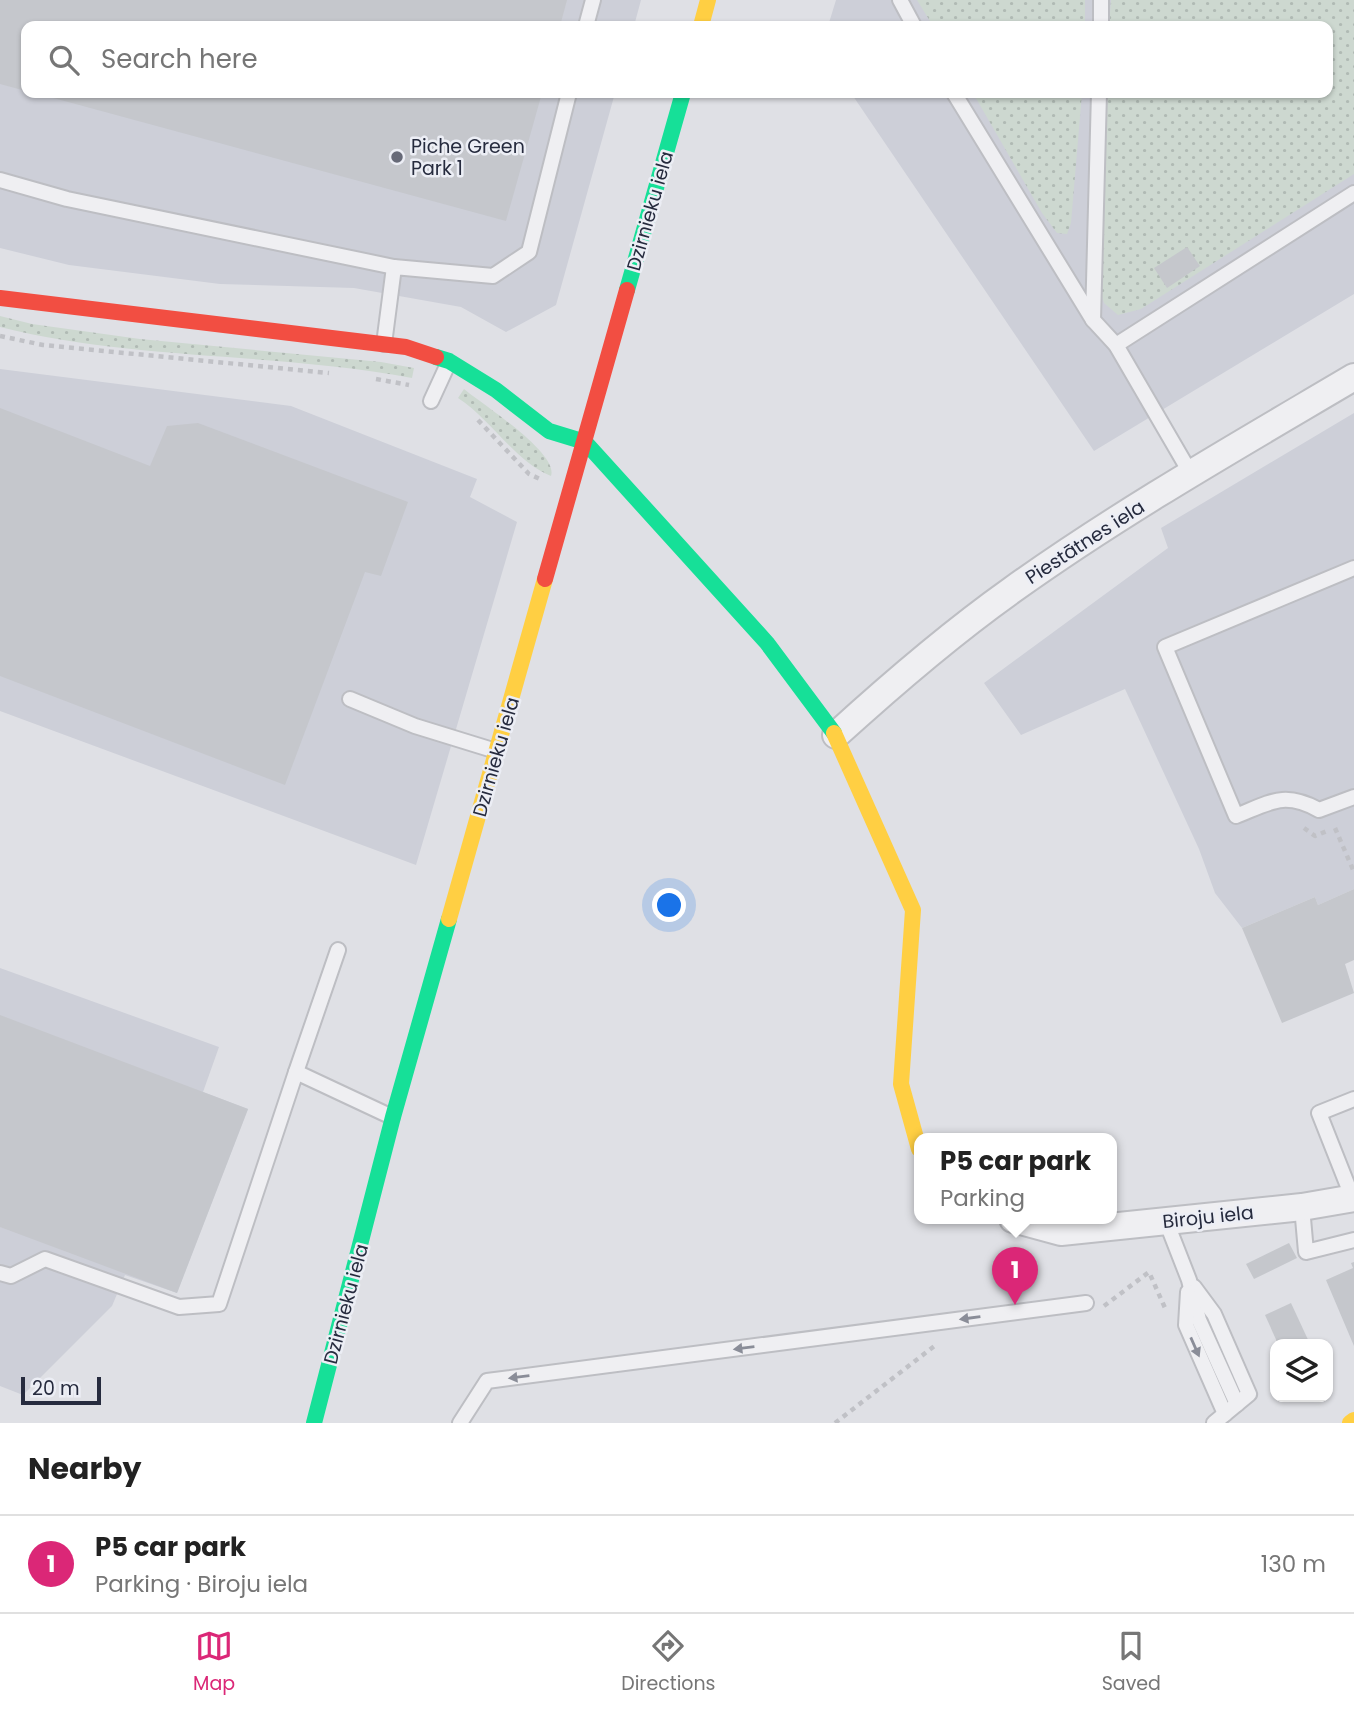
<!DOCTYPE html>
<html lang="en">
<head>
<meta charset="utf-8">
<style>
  :root { --surface:#fff; --page:#f6f6f6; --text:#222; --muted:#767676; --line:#e0e0e0; --accent:#db2777 }
  body { margin:0; font-family:Poppins,sans-serif; background:var(--page); color:var(--text) }
  .controls { position:absolute; right:21px; bottom:21px; display:grid; overflow:hidden; border-radius:14px; box-shadow:0 2px 5px #0004 }
  .controls button { width:63px; height:63px; display:grid; place-items:center; padding:0; border:0; border-bottom:2px solid var(--line); background:var(--surface); color:var(--text); font:35px sans-serif }
  .scale { position:absolute; left:21px; bottom:18px; width:80px; box-sizing:border-box; padding-left:7px; border:4px solid #262b3e; border-top:0; font-size:19px; line-height:24px; white-space:nowrap; color:#262b3e; -webkit-text-stroke:5px #eceef5; paint-order:stroke }
  .you { position:absolute; left:670px; top:906px; width:24px; height:24px; margin:-18px; border:5px solid #fff; border-radius:50%; background:#1a73e8; box-shadow:0 0 0 10px #1a73e833 }
  .badge { display:grid; place-items:center; width:46px; height:46px; border-radius:50%; background:var(--accent); color:#fff; font-size:23px; font-weight:700 }
  .pin { position:absolute; translate:-50% -58px; filter:drop-shadow(0 2px 4px #0008) }
  .pin::after { content:''; position:absolute; top:37px; width:24px; height:21px; background:inherit; clip-path:polygon(0 0,100% 0,50% 100%) }
  .popup { position:absolute; left:914px; top:1133px; width:203px; height:91px; box-sizing:border-box; display:grid; place-content:center; border-radius:14px; background:var(--surface); filter:drop-shadow(0 2px 5px #0005); font-size:23px; white-space:nowrap; color:var(--muted) }
  .popup b { font-size:26px; color:var(--text) }
  .popup::after { content:''; position:absolute; left:50%; top:100%; margin-left:-14px; border:14px solid transparent; border-top-color:var(--surface) }
  .list { margin:0; padding:0; list-style:none }
  h2 { display:flex; justify-content:space-between; align-items:center; height:91px; margin:0; padding:0 28px; font-size:30px }
  h2 small { font-size:23px; font-weight:400; color:var(--muted) }
  .list li { display:grid; grid-template-columns:46px 1fr auto; gap:21px; align-items:center; box-sizing:border-box; height:98px; padding:0 28px; border-top:2px solid var(--line) }
  .list b { display:block; font-size:26px; white-space:nowrap }
  .list p { margin:0; font-size:23px; white-space:nowrap; color:var(--muted) }
  .list em { font-size:23px; font-style:normal; color:var(--muted) }
  .icon { flex:none; width:38px; height:38px; fill:none; stroke:currentColor; stroke-width:2; stroke-linecap:round; stroke-linejoin:round }
  .map { position:relative; flex:none; width:1354px; height:1423px; overflow:hidden }
  .search { position:absolute; background:var(--surface); box-shadow:0 2px 5px #0004; left:21px; right:21px; top:21px; height:77px; display:flex; align-items:center; gap:18px; box-sizing:border-box; padding:0 24px; border-radius:14px; color:var(--muted); font-size:26px }
  .sheet { height:189px; background:var(--surface) }
  nav { display:flex; justify-content:space-around; align-items:center; box-sizing:border-box; height:98px; border-top:2px solid var(--line); background:var(--surface); font-size:19px; color:var(--muted) }
  nav a { display:grid; justify-items:center; gap:4px }
  nav .on { color:var(--accent) }
  .map>svg:first-child { display:block }
  .built { fill:#cdcfd8 }
  .grass { fill:url(#grass-dots) }
  .building { fill:#c5c7cc }
  .lines { fill:none; stroke-linecap:round; stroke-linejoin:round }
  .lane-casing { stroke:#bdbec3; stroke-width:18 }
  .street-casing { stroke:#bdbec3; stroke-width:30 }
  .path { stroke:#c0c1c6; stroke-width:4.5; stroke-dasharray:5 5; stroke-linecap:butt }
  .lane { stroke:#efeff2; stroke-width:14 }
  .street { stroke:#efeff2; stroke-width:26 }
  .fast { stroke:#16e098; stroke-width:16 }
  .slow { stroke:#ffcf43; stroke-width:16 }
  .jam { stroke:#f24e42; stroke-width:16 }
  .oneway { fill:#8a8d98 }
  .poi-dot { fill:#676a78; stroke:#eceef5; stroke-width:2.5 }
  .labels { text-anchor:middle; dominant-baseline:central; stroke-width:5; stroke-linejoin:round; paint-order:stroke }
  .poi-label { font-size:19px; fill:#262b3e; stroke:#eceef5; text-anchor:start }
  .street-label { font-size:19px; fill:#262b3e; stroke:#eceef5 }
</style>
</head>
<body>
<div class="map">
<svg width="1354" height="1423" viewBox="0 0 1354 1423">
  <defs>
    <pattern id="grass-dots" width="8" height="8" patternUnits="userSpaceOnUse" patternTransform="scale(1.75)"><rect width="8" height="8" fill="#cdd8d0"/><path d="M2 2h.1M6 6h.1" fill="none" stroke="#b0bab4" stroke-width="1.8" stroke-linecap="round"/></pattern>
  </defs>
  <rect width="100%" height="100%" fill="#dfe0e5"/>
  <g class="built">
    <polygon points="0,0 641,0 634,26 26,26 26,93 615,93 556,305 506,332 461,307 354,288 220,284 69,265 0,248"/>
    <polygon points="836,0 1354,0 1354,294 1094,451 851,93 1328,93 1328,26 828,26"/>
    <polygon points="0,369 291,406 477,479 470,497 517,522 416,865 0,711"/>
    <polygon points="1354,413 1354,889 1318,905 1315,897 1242,928 1215,893 1199,849 1125,689 1021,735 984,683 1168,548 1161,528"/>
    <polygon points="0,968 219,1047 203,1092 248,1109 177,1293 125,1275 112,1306 23,1395 0,1386"/>
  </g>
  <g class="grass">
    <polygon points="917,0 1085,0 1085,26 933,26"/>
    <polygon points="1111,0 1354,0 1354,174 1141,309 1118,315 1104,303 1097,279 1106,93 1328,93 1328,26 1109,26"/>
    <polygon points="973,93 1082,93 1071,223 1067,234 1057,233 1042,213"/>
    <path d="M0,316L32,324L140,339L381,362L414,368L412,378C276,352 135,361 0,327Z"/>
    <path d="M464,389C482,404 559,453 551,476C514,461 492,420 458,398Z"/>
  </g>
  <g class="building">
    <polygon points="0,0 567,0 560,26 26,26 26,91 0,84"/>
    <polygon points="35,93 542,93 506,221"/>
    <polygon points="1187,247 1200,266 1167,288 1154,268"/>
    <polygon points="0,408 150,466 167,426 198,423 408,502 381,576 365,572 285,785 0,676"/>
    <polygon points="1354,889 1354,960 1345,964 1354,993 1282,1023 1242,928 1315,897 1318,905"/>
    <polygon points="0,1015 248,1109 177,1293 0,1227"/>
    <polygon points="1289,1243 1297,1258 1254,1279 1246,1264"/>
    <polygon points="1354,1262 1354,1346 1326,1280 1353,1268 1351,1263"/>
    <polygon points="1291,1303 1310,1344 1278,1344 1265,1315"/>
  </g>
  <g class="lines">
    <defs>
      <g id="lane">
        <polyline points="900,0 914,26"/>
        <polyline points="586,26 593,0"/>
        <polyline points="1101,26 1101,0"/>
        <polyline points="954,93 1093,320"/>
        <polyline points="1099,93 1093,320 1116,345 1191,474"/>
        <polyline points="0,180 67,199 394,267"/>
        <polyline points="384,344 394,267 493,276 529,252 569,93"/>
        <polyline points="1116,345 1354,193"/>
        <polyline points="431,401 448,364"/>
        <path d="M1354,568L1165,647L1236,816C1271,802 1284,791 1319,810L1354,797"/>
        <polyline points="350,699 415,726 496,751"/>
        <polyline points="296,1072 338,950"/>
        <polyline points="1353,1199 1319,1113 1354,1099"/>
        <polyline points="1302,1207 1306,1252 1354,1240"/>
        <polyline points="1166,1221 1189,1280 1199,1320 1237,1404"/>
        <polyline points="0,1273 11,1276 45,1259 179,1307 219,1304 296,1072 392,1117"/>
        <polyline points="1194,1287 1214,1314 1249,1394 1214,1423"/>
        <polyline points="1188,1292 1186,1325 1225,1414"/>
        <polyline points="460,1423 487,1381 1086,1303"/>
      </g>
      <g id="street">
        <path d="M836,735C892,684 950,634 1012,590C1121,512 1239,445 1354,377"/>
        <polyline points="1013,1219 1061,1232 1302,1207 1354,1198"/>
      </g>
    </defs>
    <use href="#lane" class="lane-casing"/>
    <use href="#street" class="street-casing"/>
    <g class="path">
      <polyline points="0,336 43,345 329,373"/>
      <polyline points="376,379 409,385"/>
      <polyline points="478,420 529,474 540,479"/>
      <polyline points="1304,828 1315,836 1327,831"/>
      <polyline points="1335,828 1354,872"/>
      <polyline points="1104,1306 1149,1272 1165,1308"/>
      <polyline points="835,1423 937,1344"/>
    </g>
    <use href="#lane" class="lane"/>
    <use href="#street" class="street"/>
    <g class="fast">
      <polyline points="627,290 683,93"/>
      <polyline points="436,357 449,361 496,390 549,431 585,442 767,643 834,733"/>
      <polyline points="314,1423 393,1117 449,919"/>
    </g>
    <g class="slow">
      <polyline points="701,26 708,0"/>
      <polyline points="834,733 913,910 901,1084 919,1149"/>
      <polyline points="449,919 545,579"/>
      <polyline points="1350,1423 1354,1420"/>
    </g>
    <g class="jam">
      <polyline points="0,298 406,347 436,357"/>
      <polyline points="545,579 627,290"/>
    </g>
  </g>
  <defs><path id="oneway-solid" d="M-6-.8H1V-3.2L6.5 0L1 3.2V.8H-6Z" transform="scale(1.75)"/></defs>
  <g class="oneway">
    <use href="#oneway-solid" transform="translate(970 1318) rotate(172)"/>
    <use href="#oneway-solid" transform="translate(1195 1347) rotate(66)"/>
    <use href="#oneway-solid" transform="translate(744 1348) rotate(173)"/>
    <use href="#oneway-solid" transform="translate(519 1377) rotate(173)"/>
  </g>
  <circle class="poi-dot" cx="397" cy="157" r="7"/>
  <g class="labels">
    <g class="poi-label">
      <text x="411" y="146">Piche Green<tspan x="411" dy="22">Park 1</tspan></text>
    </g>
    <g class="street-label">
      <text transform="translate(650 211) rotate(-74)">Dzirnieku iela</text>
      <text transform="translate(1085 542) rotate(-33)">Piestātnes iela</text>
      <text transform="translate(496 757) rotate(-74)">Dzirnieku iela</text>
      <text transform="translate(1208 1217) rotate(-6)">Biroju iela</text>
      <text transform="translate(346 1304) rotate(-75)">Dzirnieku iela</text>
    </g>
  </g>
</svg>
<div class="controls">
<button><svg class="icon" aria-label="layers" viewBox="0 0 24 24"><path d="M12 4l9 5-9 5-9-5zM3 14l9 5 9-5"/></svg></button>
</div>
<div class="scale">20 m</div>
<div class="you"></div>
<div class="pin badge" style="left:1015px;top:1305px">1</div>
<div class="popup"><b>P5 car park</b>Parking</div>
<div class="search"><svg class="icon" aria-label="search" viewBox="0 0 24 24"><circle cx="10" cy="10" r="6"/><path d="M15 15l6 6"/></svg>Search here</div>
</div>
<section class="sheet">
<h2>Nearby<small></small></h2>
<ul class="list">
<li><span class="badge">1</span><div><b>P5 car park</b><p>Parking · Biroju iela</p></div><em>130 m</em></li>
</ul>
</section>
<nav>
<a class="on"><svg class="icon" aria-label="map" viewBox="0 0 24 24"><path d="M3 6l6-2 6 2 6-2v14l-6 2-6-2-6 2zM9 4v14M15 6v14"/></svg>Map</a>
<a><svg class="icon" aria-label="directions" viewBox="0 0 24 24"><path d="M12 3l9 9-9 9-9-9zM9 14v-3h6M13 9l2 2-2 2"/></svg>Directions</a>
<a><svg class="icon" aria-label="saved" viewBox="0 0 24 24"><path d="M7 4h10v16l-5-4-5 4z"/></svg>Saved</a>
</nav>
</body>
</html>
